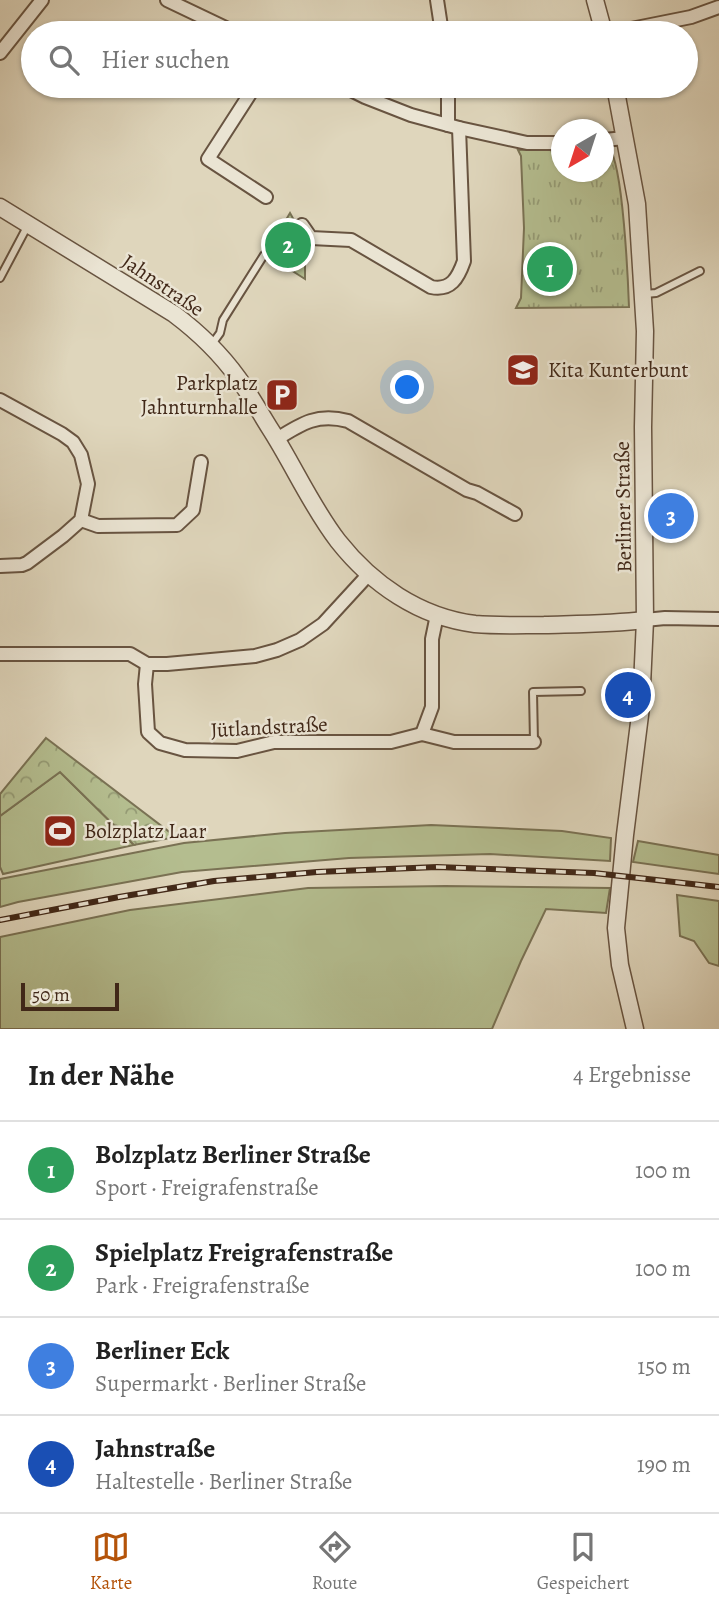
<!DOCTYPE html>
<html lang="de">
<head>
<meta charset="utf-8">
<style>
  :root { --surface:#fff; --page:#f2f2f2; --text:#222; --muted:#767676; --line:#e0e0e0; --accent:#b45309 }
  body { margin:0; font-family:Alegreya,serif; background:var(--page); color:var(--text) }
  .compass { position:absolute; left:551px; top:119px; width:63px; height:63px; border-radius:50%; background:var(--surface); box-shadow:0 2px 5px #0004; rotate:219deg }
  .scale { position:absolute; left:21px; bottom:18px; width:98px; box-sizing:border-box; padding-left:7px; border:4px solid #412818; border-top:0; font-size:19px; line-height:24px; white-space:nowrap; color:#412818; -webkit-text-stroke:5px #eae4d3; paint-order:stroke }
  .you { position:absolute; left:408px; top:388px; width:24px; height:24px; margin:-18px; border:5px solid #fff; border-radius:50%; background:#1a73e8; box-shadow:0 0 0 10px #1a73e833 }
  .badge { display:grid; place-items:center; width:46px; height:46px; border-radius:50%; background:var(--accent); color:#fff; font-size:23px; font-weight:700 }
  .pin { position:absolute; translate:-50% -50%; border:4px solid #fff; box-shadow:0 2px 7px #0006 }
  .list { margin:0; padding:0; list-style:none }
  h2 { display:flex; justify-content:space-between; align-items:center; height:91px; margin:0; padding:0 28px; font-size:30px }
  h2 small { font-size:23px; font-weight:400; color:var(--muted) }
  .list li { display:grid; grid-template-columns:46px 1fr auto; gap:21px; align-items:center; box-sizing:border-box; height:98px; padding:0 28px; border-top:2px solid var(--line) }
  .list b { display:block; font-size:26px; white-space:nowrap }
  .list p { margin:0; font-size:23px; white-space:nowrap; color:var(--muted) }
  .list em { font-size:23px; font-style:normal; color:var(--muted) }
  .icon { flex:none; width:38px; height:38px; fill:none; stroke:currentColor; stroke-width:2; stroke-linecap:round; stroke-linejoin:round }
  .map { position:relative; flex:none; width:719px; height:1029px; overflow:hidden }
  .search { position:absolute; background:var(--surface); box-shadow:0 2px 5px #0004; left:21px; right:21px; top:21px; height:77px; display:flex; align-items:center; gap:18px; box-sizing:border-box; padding:0 24px; border-radius:38px; color:var(--muted); font-size:26px }
  .sheet { height:483px; background:var(--surface) }
  nav { display:flex; justify-content:space-around; align-items:center; box-sizing:border-box; height:98px; border-top:2px solid var(--line); background:var(--surface); font-size:19px; color:var(--muted) }
  nav a { display:grid; justify-items:center; gap:4px }
  nav .on { color:var(--accent) }
  .map>svg:first-child { display:block }
  .grass { fill:#b4bd8f; stroke:#7a7254; stroke-width:2 }
  .forest { fill:url(#forest-crowns); stroke:#7a7254; stroke-width:2 }
  .park { fill:url(#park-tufts); stroke:#7a7254; stroke-width:2 }
  .lines { fill:none; stroke-linecap:round; stroke-linejoin:round }
  .service-casing { stroke:#685441; stroke-width:10 }
  .minor-casing { stroke:#685441; stroke-width:16 }
  .tertiary-casing { stroke:#685441; stroke-width:19 }
  .service { stroke:#eae4d3; stroke-width:6 }
  .minor { stroke:#eae4d3; stroke-width:12 }
  .tertiary { stroke:#eae4d3; stroke-width:16 }
  .rail-casing { stroke:#412818; stroke-width:6 }
  .rail { stroke:#eae4d3; stroke-width:3.5; stroke-dasharray:10; stroke-linecap:butt }
  .labels { text-anchor:middle; dominant-baseline:central; stroke-width:5; stroke-linejoin:round; paint-order:stroke }
  .street-label { font-size:21px; fill:#412818; stroke:#eae4d3 }
  .poi-label { font-size:21px; fill:#412818; stroke:#eae4d3; text-anchor:start }
</style>
</head>
<body>
<div class="map">
<svg width="719" height="1029" viewBox="0 0 719 1029">
  <defs>
    <pattern id="forest-crowns" width="20" height="18" patternUnits="userSpaceOnUse" patternTransform="scale(1.75)"><rect width="20" height="18" fill="#b4bd8f"/><path d="M2 6a3 3 0 1 1 6 0M12 15a3 3 0 1 1 6 0" fill="none" stroke="#949a74"/></pattern>
    <pattern id="park-tufts" width="24" height="20" patternUnits="userSpaceOnUse" patternTransform="scale(1.75)"><rect width="24" height="20" fill="#b4bd8f"/><path d="M3 7l-1-3M5 7V3M7 7l1-3M15 17l-1-3M17 17v-4M19 17l1-3" fill="none" stroke="#949a74"/></pattern>
  </defs>
  <rect width="100%" height="100%" fill="#dfd6bc"/>
  <filter id="stains"><feTurbulence type="fractalNoise" baseFrequency=".00286" numOctaves="4"/><feColorMatrix values="0 0 0 0 .2 0 0 0 0 .09 0 0 0 0 .02 0 0 0 .5 -.17"/></filter>
  <radialGradient id="worn" r=".72"><stop offset=".6" stop-color="#630" stop-opacity="0"/><stop offset="1" stop-color="#630" stop-opacity=".3"/></radialGradient>
  <g class="grass">
    <polygon points="60,772 134,845 3,874 0,867 0,816"/>
    <polygon points="431,825 562,831 611,838 610,861 490,854 349,858 182,872 18,902 0,907 0,879 184,843 285,833"/>
    <polygon points="638,841 719,855 719,874 633,862"/>
    <polygon points="445,886 610,888 606,913 546,909 521,961 492,1029 0,1029 0,937 130,910 308,888"/>
    <polygon points="677,895 719,901 719,966 709,963 694,941 680,936"/>
  </g>
  <polygon class="forest" points="46,738 176,837 134,845 60,772 0,816 0,794"/>
  <g class="park">
    <path d="M604,148H609C623,164 628,280 629,307L516,308L521,298L524,228L521,156L518,150L561,149L562,172H604Z"/>
    <polygon points="290,213 305,240 305,279 272,258 272,254 269,249"/>
  </g>
  <g class="lines">
    <defs>
      <g id="service">
        <polyline points="0,278 28,225"/>
        <polyline points="645,294 656,293 700,271"/>
        <polyline points="212,344 220,333 223,320 264,255"/>
        <polyline points="534,742 533,692 581,691"/>
      </g>
      <g id="minor">
        <polyline points="167,0 236,33"/>
        <polyline points="437,0 442,33"/>
        <polyline points="611,33 691,17 719,7"/>
        <polyline points="0,53 42,0"/>
        <polyline points="255,86 208,159 266,197"/>
        <polyline points="343,86 365,97 411,115 459,128 527,143 562,143"/>
        <polyline points="448,125 448,86"/>
        <polyline points="604,140 625,138"/>
        <path d="M302,225L311,238L351,240L431,287C451,291 458,278 464,261L459,128"/>
        <polyline points="0,400 62,434 73,442 81,455 88,484 81,520 63,536 27,563 22,565 0,566"/>
        <path d="M277,439C302,423 318,413 348,421L467,490L477,493L515,514"/>
        <polyline points="81,520 98,526 177,525 193,510 201,462"/>
        <polyline points="645,620 665,618 719,619"/>
        <polyline points="0,654 130,654 147,664 167,664 255,656 277,650 300,640 323,624 368,575"/>
        <polyline points="147,664 145,684 148,732 160,743 185,750 237,751 274,742 391,742 422,734 454,742 534,742"/>
        <polyline points="422,734 432,707 432,639 437,615"/>
      </g>
      <g id="tertiary">
        <polyline points="595,0 604,33"/>
        <polyline points="615,86 637,204 645,331 643,427 645,620 641,707 625,835 616,928 620,965 635,1029"/>
        <path d="M0,207L174,314C198,332 220,353 238,378C249,393 259,411 269,427C293,464 311,506 338,541C372,584 419,617 475,624C498,626 521,625 544,625C578,624 611,624 645,620"/>
      </g>
    </defs>
    <use href="#service" class="service-casing"/>
    <use href="#minor" class="minor-casing"/>
    <use href="#tertiary" class="tertiary-casing"/>
    <use href="#service" class="service"/>
    <use href="#minor" class="minor"/>
    <use href="#tertiary" class="tertiary"/>
    <defs>
      <polyline id="rail" points="0,920 119,897 214,881 317,872 437,867 594,873 719,887"/>
    </defs>
    <use href="#rail" class="rail-casing"/>
    <use href="#rail" class="rail"/>
  </g>
  <defs>
    <symbol id="school-square" viewBox="-11 -11 22 22"><rect x="-9" y="-9" width="18" height="18" rx="4" fill="#8f2418" stroke="#eae4d3"/><path d="M0-5L7-2L0 1L-7-2ZM-4 1L0 2.5L4 1V4Q0 6-4 4Z" fill="#fff"/></symbol>
    <symbol id="parking-square" viewBox="-11 -11 22 22"><rect x="-9" y="-9" width="18" height="18" rx="4" fill="#8f2418" stroke="#eae4d3"/><path d="M-3.5-5.5H1a3.5 3.5 0 0 1 0 7H-1V5.5H-3.5ZM-1-3.4V-.6H.8a1.4 1.4 0 0 0 0-2.8Z" fill="#fff"/></symbol>
    <symbol id="stadium-square" viewBox="-11 -11 22 22"><rect x="-9" y="-9" width="18" height="18" rx="4" fill="#8f2418" stroke="#eae4d3"/><path d="M0-5a6.5 5 0 1 0 0 10a6.5 5 0 1 0 0-10ZM-3.5-1.8h7v3.6h-7Z" fill="#fff"/></symbol>
  </defs>
  <g fill-rule="evenodd">
    <use href="#school-square" x="504" y="351" width="38" height="38"/>
    <use href="#parking-square" x="263" y="376" width="38" height="38"/>
    <use href="#stadium-square" x="41" y="812" width="38" height="38"/>
  </g>
  <g class="labels">
    <g class="street-label">
      <text transform="translate(163 285) rotate(34)">Jahnstraße</text>
      <text transform="translate(623 507) rotate(-91)">Berliner Straße</text>
      <text transform="translate(269 727) rotate(-3)">Jütlandstraße</text>
    </g>
    <g class="poi-label">
      <text x="548" y="370">Kita Kunterbunt</text>
      <text x="258" y="383" text-anchor="end">Parkplatz<tspan x="258" dy="24">Jahnturnhalle</tspan></text>
      <text x="84" y="831">Bolzplatz Laar</text>
    </g>
  </g>
  <rect width="100%" height="100%" filter="url(#stains)"/>
  <rect width="100%" height="100%" fill="url(#worn)"/>
</svg>
<svg class="compass" viewBox="-18 -18 36 36"><path d="M0-13l5 13h-10z" fill="#e53935"/><path d="M0 13l5-13h-10z" fill="#767676"/></svg>
<div class="scale">50 m</div>
<div class="you"></div>
<div class="pin badge" style="left:550px;top:269px;background:#2e9e5b">1</div>
<div class="pin badge" style="left:288px;top:245px;background:#2e9e5b">2</div>
<div class="pin badge" style="left:671px;top:516px;background:#3f7fe0">3</div>
<div class="pin badge" style="left:628px;top:695px;background:#1a4fb4">4</div>
<div class="search"><svg class="icon" aria-label="search" viewBox="0 0 24 24"><circle cx="10" cy="10" r="6"/><path d="M15 15l6 6"/></svg>Hier suchen</div>
</div>
<section class="sheet">
<h2>In der Nähe<small>4 Ergebnisse</small></h2>
<ul class="list">
<li><span class="badge" style="background:#2e9e5b">1</span><div><b>Bolzplatz Berliner Straße</b><p>Sport · Freigrafenstraße</p></div><em>100 m</em></li>
<li><span class="badge" style="background:#2e9e5b">2</span><div><b>Spielplatz Freigrafenstraße</b><p>Park · Freigrafenstraße</p></div><em>100 m</em></li>
<li><span class="badge" style="background:#3f7fe0">3</span><div><b>Berliner Eck</b><p>Supermarkt · Berliner Straße</p></div><em>150 m</em></li>
<li><span class="badge" style="background:#1a4fb4">4</span><div><b>Jahnstraße</b><p>Haltestelle · Berliner Straße</p></div><em>190 m</em></li>
</ul>
</section>
<nav>
<a class="on"><svg class="icon" aria-label="map" viewBox="0 0 24 24"><path d="M3 6l6-2 6 2 6-2v14l-6 2-6-2-6 2zM9 4v14M15 6v14"/></svg>Karte</a>
<a><svg class="icon" aria-label="directions" viewBox="0 0 24 24"><path d="M12 3l9 9-9 9-9-9zM9 14v-3h6M13 9l2 2-2 2"/></svg>Route</a>
<a><svg class="icon" aria-label="saved" viewBox="0 0 24 24"><path d="M7 4h10v16l-5-4-5 4z"/></svg>Gespeichert</a>
</nav>
</body>
</html>
